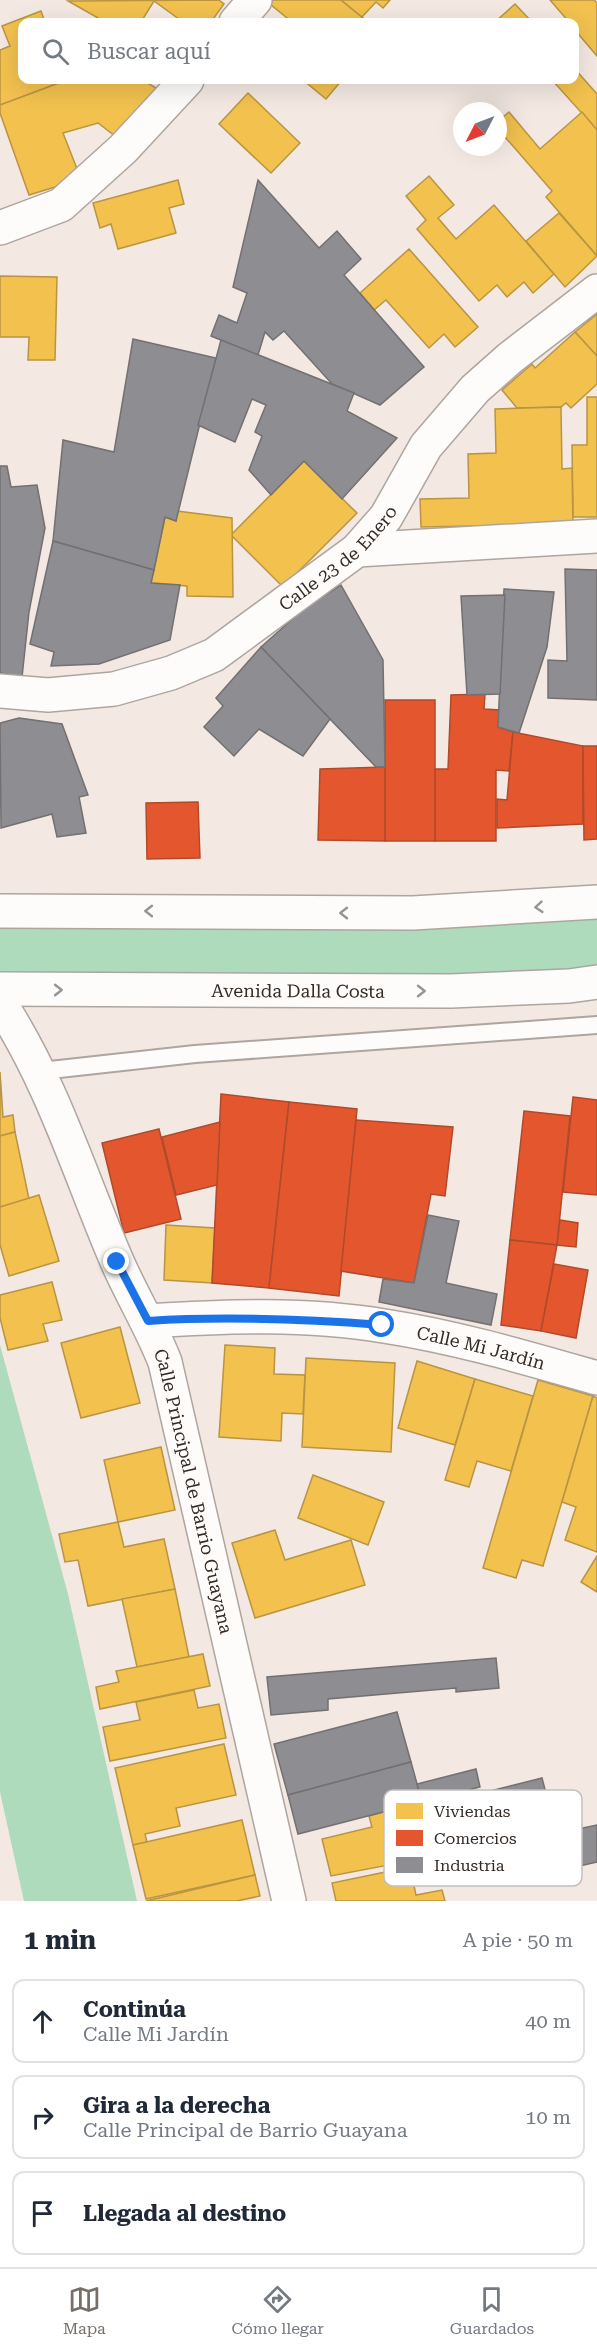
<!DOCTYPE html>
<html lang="es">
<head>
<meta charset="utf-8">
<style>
  :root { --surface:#fff; --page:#f2f2f3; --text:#1f2937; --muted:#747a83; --line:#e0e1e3; --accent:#786e67 }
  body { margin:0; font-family:"Roboto Serif",serif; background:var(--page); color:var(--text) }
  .compass { position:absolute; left:453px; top:102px; width:54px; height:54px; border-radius:50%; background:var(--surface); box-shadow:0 6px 24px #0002; rotate:228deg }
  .stop { position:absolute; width:18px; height:18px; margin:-14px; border:4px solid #1a73e8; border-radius:50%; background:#fff }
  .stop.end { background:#1a73e8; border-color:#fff; box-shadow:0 2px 6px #0008 }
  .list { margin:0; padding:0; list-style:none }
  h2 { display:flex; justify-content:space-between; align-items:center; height:78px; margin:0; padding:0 24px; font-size:26px }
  h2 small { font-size:20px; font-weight:400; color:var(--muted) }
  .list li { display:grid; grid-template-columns:39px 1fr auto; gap:18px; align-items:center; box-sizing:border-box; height:84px; margin:0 12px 12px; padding:0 12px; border:2px solid var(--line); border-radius:12px }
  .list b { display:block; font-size:22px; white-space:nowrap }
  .list p { margin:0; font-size:20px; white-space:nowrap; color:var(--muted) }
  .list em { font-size:20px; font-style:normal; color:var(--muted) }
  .icon { flex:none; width:33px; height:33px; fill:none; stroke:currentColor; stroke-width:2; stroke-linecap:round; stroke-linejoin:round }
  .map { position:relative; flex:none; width:597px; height:1901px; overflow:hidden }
  .search { position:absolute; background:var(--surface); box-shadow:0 6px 24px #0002; left:18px; right:18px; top:18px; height:66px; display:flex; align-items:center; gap:15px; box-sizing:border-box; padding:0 21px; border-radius:12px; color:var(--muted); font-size:22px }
  .sheet { height:366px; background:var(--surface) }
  nav { display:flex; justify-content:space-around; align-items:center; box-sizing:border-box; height:84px; border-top:2px solid var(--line); background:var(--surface); font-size:16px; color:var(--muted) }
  nav a { display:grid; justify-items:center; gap:3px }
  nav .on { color:var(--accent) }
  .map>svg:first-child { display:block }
  .green { fill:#addbbb }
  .homes { fill:#f2c14e; stroke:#b99442; stroke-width:1.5 }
  .shops { fill:#e4572e; stroke:#b04a2b; stroke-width:1.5 }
  .industry { fill:#8d8d92; stroke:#737071; stroke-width:1.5 }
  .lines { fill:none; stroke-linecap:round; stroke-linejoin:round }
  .service-casing { stroke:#aea59f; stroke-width:20 }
  .minor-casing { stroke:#aea59f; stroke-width:36 }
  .tertiary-casing { stroke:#aea59f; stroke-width:36 }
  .service { stroke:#fdfcfb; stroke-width:16 }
  .minor { stroke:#fdfcfb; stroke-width:33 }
  .tertiary { stroke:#fdfcfb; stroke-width:33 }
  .oneway { stroke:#999490 }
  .route { stroke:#1a73e8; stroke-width:8 }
  .labels { text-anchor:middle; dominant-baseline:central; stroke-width:6; stroke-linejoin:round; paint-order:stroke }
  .street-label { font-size:18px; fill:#352b25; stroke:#fff }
  .key { fill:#fff; stroke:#c2bfbe; stroke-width:1.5 }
  .key-label { font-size:16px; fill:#352b25 }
</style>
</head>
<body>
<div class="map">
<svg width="597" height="1901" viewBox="0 0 597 1901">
  <rect width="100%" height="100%" fill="#f4e9e2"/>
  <g class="green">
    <polygon points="597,902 597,982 0,989 0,911"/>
    <polygon points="0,1345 68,1594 137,1901 24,1901 0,1792"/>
  </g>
  <g class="homes">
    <polygon points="219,0 224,4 211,22 183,22 154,1 141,22 105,22 68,1"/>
    <polygon points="273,0 341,0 368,22 292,22 270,4"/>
    <polygon points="341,0 390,0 383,8 376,2 362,17"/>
    <polygon points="550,0 594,0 597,3 597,56 574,29 574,22 569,22"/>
    <polygon points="515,4 532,22 495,22"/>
    <polygon points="41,11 45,22 22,22 22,80 67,80 0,105 0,50 10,46 2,26"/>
    <polygon points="574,68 597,94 597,130 552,80 574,80"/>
    <polygon points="67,80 142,80 158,89 115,136 98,123 63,133 81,179 29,195 0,113 0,105"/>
    <polygon points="303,80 342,80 326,99"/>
    <polygon points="248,93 300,143 271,173 219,124"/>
    <polygon points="509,112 540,149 582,112 597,130 597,256 546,197 552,191 498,129 498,121"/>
    <polygon points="429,176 454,205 438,218 456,239 494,205 554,274 533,293 524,282 507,297 497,285 479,301 417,229 426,220 406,196"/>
    <polygon points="178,180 184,204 169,208 176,233 118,249 111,224 100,228 93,203"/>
    <polygon points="559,213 597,256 565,287 526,241"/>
    <polygon points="409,249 478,327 455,347 444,334 429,348 386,300 374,310 360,293"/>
    <polygon points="0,276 57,277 55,360 28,360 29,337 0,337"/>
    <polygon points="597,314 597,356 575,332"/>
    <polygon points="575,332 597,356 597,384 571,408 566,403 561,407 517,408 502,390 532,364 535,368"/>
    <polygon points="587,397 597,397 597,517 573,517 572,445 587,445"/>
    <polygon points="561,407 562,469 572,468 573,524 421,527 420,499 469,498 468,454 496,453 495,409"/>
    <polygon points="304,461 357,513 283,587 231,535"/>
    <polygon points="177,511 232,518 233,597 187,596 187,586 151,583 165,517 176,521"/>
    <polygon points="0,1072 3,1117 13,1115 15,1132 0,1136"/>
    <polygon points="15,1132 29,1199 0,1207 0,1136"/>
    <polygon points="39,1195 59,1261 9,1276 0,1245 0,1207"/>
    <polygon points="166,1225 215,1228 212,1283 164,1280"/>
    <polygon points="52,1282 62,1320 43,1324 48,1341 8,1350 0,1318 0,1295"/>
    <polygon points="120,1327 140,1403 81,1418 61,1343"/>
    <polygon points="225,1345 275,1348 274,1374 305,1375 303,1414 282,1413 281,1441 219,1437"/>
    <polygon points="306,1358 395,1363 391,1452 302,1447"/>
    <polygon points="417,1361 475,1379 455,1445 398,1428"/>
    <polygon points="475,1379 533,1396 511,1471 477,1461 469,1487 445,1480"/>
    <polygon points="538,1380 593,1396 543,1566 522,1560 516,1578 483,1568"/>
    <polygon points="593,1396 597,1398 597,1552 565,1540 576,1507 562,1502"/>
    <polygon points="161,1447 175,1510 118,1522 104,1460"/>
    <polygon points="313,1475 384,1502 368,1545 298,1518"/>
    <polygon points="118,1522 124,1547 164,1539 175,1589 88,1606 78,1560 65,1562 59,1534"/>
    <polygon points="275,1530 285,1560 351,1540 365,1585 255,1618 232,1543"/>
    <polygon points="597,1556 597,1592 581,1582"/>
    <polygon points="175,1589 189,1657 137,1667 122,1599"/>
    <polygon points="203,1654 210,1686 100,1709 96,1687 119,1682 116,1671"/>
    <polygon points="194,1690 198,1708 219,1704 226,1738 110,1761 103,1727 140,1720 136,1702"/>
    <polygon points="224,1744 236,1795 176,1808 180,1826 145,1834 147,1842 133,1845 115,1768"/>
    <polygon points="397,1808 401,1827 461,1814 468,1850 331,1876 322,1839 372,1827 369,1816"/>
    <polygon points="242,1820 255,1875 146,1899 133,1845"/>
    <polygon points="410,1867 416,1895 442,1890 445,1901 336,1901 332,1883"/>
    <polygon points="255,1875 260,1896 237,1901 146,1901"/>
  </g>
  <g class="shops">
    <polygon points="485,694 484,709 500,710 498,727 513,732 509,771 496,770 496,841 435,841 435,769 448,769 451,695"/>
    <rect x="385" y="700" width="50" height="141"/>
    <polygon points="513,732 583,746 583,824 497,828 497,799 507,800"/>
    <polygon points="583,746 597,746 597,839 584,840"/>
    <polygon points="385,767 385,841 318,840 320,769"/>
    <polygon points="198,802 200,858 147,859 146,803"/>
    <polygon points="221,1094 289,1102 269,1288 212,1283"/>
    <polygon points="573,1097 597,1100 597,1195 563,1192"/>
    <polygon points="289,1102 357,1109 339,1296 269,1288"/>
    <polygon points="524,1111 570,1116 557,1245 510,1240"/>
    <polygon points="356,1120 453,1127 445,1196 431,1194 414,1283 341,1271"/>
    <polygon points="220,1122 217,1185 176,1195 162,1137"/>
    <polygon points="159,1129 181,1219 124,1233 102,1143"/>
    <polygon points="560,1220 578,1223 576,1247 557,1245"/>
    <polygon points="510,1240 557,1245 541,1331 501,1325"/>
    <polygon points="554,1264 588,1270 576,1338 541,1331"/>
  </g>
  <g class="industry">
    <polygon points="258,180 319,248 337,231 361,259 344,275 424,367 380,405 332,384 284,331 273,340 265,332 258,355 211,336 219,315 237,323 247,293 233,287"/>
    <polygon points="133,339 216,358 176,521 165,517 154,570 53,541 63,440 114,452"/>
    <polygon points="221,340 354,393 347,411 397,438 342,499 304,461 271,495 249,470 262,436 255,432 266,405 252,399 235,442 198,425"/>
    <polygon points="0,466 7,466 11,487 37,485 45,528 29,612 22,677 0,673"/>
    <polygon points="53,541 154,570 151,583 180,585 170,640 99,664 51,666 54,652 30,644"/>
    <polygon points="565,569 597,570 597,700 548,698 548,660 567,661"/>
    <polygon points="341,585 383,660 385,767 376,767 261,647 307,606"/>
    <polygon points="504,589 554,592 547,647 519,733 498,727"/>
    <polygon points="505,595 500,694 467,695 461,596"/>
    <polygon points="261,647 330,719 303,756 259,729 234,756 204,727 223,706 216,698"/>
    <polygon points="19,718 62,724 88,795 79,797 86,833 57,837 52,814 1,828 0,723"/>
    <polygon points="428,1215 459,1221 446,1283 497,1294 491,1325 379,1302 383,1279 414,1283"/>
    <polygon points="496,1658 499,1688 456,1692 456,1688 328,1699 328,1710 271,1715 267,1677"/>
    <polygon points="397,1712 411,1762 288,1795 274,1744"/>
    <polygon points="411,1762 422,1802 298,1834 288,1795"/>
    <polygon points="476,1769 480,1787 422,1802 417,1784"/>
    <polygon points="542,1778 547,1797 491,1811 486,1792"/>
    <polygon points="597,1825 597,1862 549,1873 540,1837"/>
  </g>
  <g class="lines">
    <defs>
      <polyline id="service" points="41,1071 195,1054 597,1025"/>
      <g id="minor">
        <polyline points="236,22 255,0"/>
        <polyline points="0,228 61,205 123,149 187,80"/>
        <polyline points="357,550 597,536"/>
        <path id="s1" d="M0,691L48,695L114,689L171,673L214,655L357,550L386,517L426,446L475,389L510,358L597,291"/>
        <path id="s2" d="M0,1003C53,1085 78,1170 116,1259C131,1294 151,1326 165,1362L289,1901"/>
        <path id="s3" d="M148,1321C225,1316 307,1313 384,1326C456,1337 527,1358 597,1378"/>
      </g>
      <g id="tertiary">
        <polyline points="0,911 413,913 597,902"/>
        <path id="s4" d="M0,989L451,991L569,986L597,982"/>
      </g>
    </defs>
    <use href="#service" class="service-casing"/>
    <use href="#minor" class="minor-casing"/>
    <use href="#tertiary" class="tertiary-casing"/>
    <use href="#service" class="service"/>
    <use href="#minor" class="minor"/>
    <use href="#tertiary" class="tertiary"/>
  </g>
  <defs><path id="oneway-chevron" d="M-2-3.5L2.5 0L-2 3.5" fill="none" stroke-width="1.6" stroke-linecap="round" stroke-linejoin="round" transform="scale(1.5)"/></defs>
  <g class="oneway">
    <use href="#oneway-chevron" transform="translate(539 907) rotate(175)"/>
    <use href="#oneway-chevron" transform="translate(149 911) rotate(-180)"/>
    <use href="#oneway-chevron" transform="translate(344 913) rotate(-180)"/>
    <use href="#oneway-chevron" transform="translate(58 990)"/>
    <use href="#oneway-chevron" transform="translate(421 991)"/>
  </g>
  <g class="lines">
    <path class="route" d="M117,1262L148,1321C226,1316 303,1319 382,1325"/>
  </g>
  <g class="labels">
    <g class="street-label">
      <text stroke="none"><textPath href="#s1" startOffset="378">Calle 23 de Enero</textPath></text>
      <text stroke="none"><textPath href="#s4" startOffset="298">Avenida Dalla Costa</textPath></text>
      <text stroke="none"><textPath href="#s3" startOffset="336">Calle Mi Jardín</textPath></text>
      <text stroke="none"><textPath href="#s2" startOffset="528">Calle Principal de Barrio Guayana</textPath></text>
    </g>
  </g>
  <rect x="384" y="1790" width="198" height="96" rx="9" class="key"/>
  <rect x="396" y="1803" width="27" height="16" fill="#f2c14e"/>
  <rect x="396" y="1830" width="27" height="16" fill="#e4572e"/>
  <rect x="396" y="1857" width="27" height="16" fill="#8d8d92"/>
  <g class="key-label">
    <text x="434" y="1817">Viviendas</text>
    <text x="434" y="1844">Comercios</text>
    <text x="434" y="1871">Industria</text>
  </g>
</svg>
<svg class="compass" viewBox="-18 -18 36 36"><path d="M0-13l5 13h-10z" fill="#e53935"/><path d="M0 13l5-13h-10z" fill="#747a83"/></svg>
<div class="stop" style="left:382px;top:1325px"></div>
<div class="stop end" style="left:117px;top:1262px"></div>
<div class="search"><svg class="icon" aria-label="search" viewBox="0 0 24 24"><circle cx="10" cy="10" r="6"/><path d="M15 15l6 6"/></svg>Buscar aquí</div>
</div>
<section class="sheet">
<h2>1 min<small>A pie · 50 m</small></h2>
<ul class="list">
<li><svg class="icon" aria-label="ahead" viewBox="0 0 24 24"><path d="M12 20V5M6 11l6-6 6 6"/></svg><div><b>Continúa</b><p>Calle Mi Jardín</p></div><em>40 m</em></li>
<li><svg class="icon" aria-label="right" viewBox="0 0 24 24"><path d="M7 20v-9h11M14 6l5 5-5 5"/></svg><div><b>Gira a la derecha</b><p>Calle Principal de Barrio Guayana</p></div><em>10 m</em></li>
<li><svg class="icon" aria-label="arrive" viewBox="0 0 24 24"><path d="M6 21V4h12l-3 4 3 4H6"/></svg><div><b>Llegada al destino</b></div></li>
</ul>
</section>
<nav>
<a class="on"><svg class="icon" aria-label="map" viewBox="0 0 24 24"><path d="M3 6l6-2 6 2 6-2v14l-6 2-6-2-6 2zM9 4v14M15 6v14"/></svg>Mapa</a>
<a><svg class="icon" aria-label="directions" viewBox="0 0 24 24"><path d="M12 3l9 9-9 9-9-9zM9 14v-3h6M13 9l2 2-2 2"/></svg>Cómo llegar</a>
<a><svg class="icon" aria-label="saved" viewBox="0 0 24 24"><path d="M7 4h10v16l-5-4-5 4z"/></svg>Guardados</a>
</nav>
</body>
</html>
